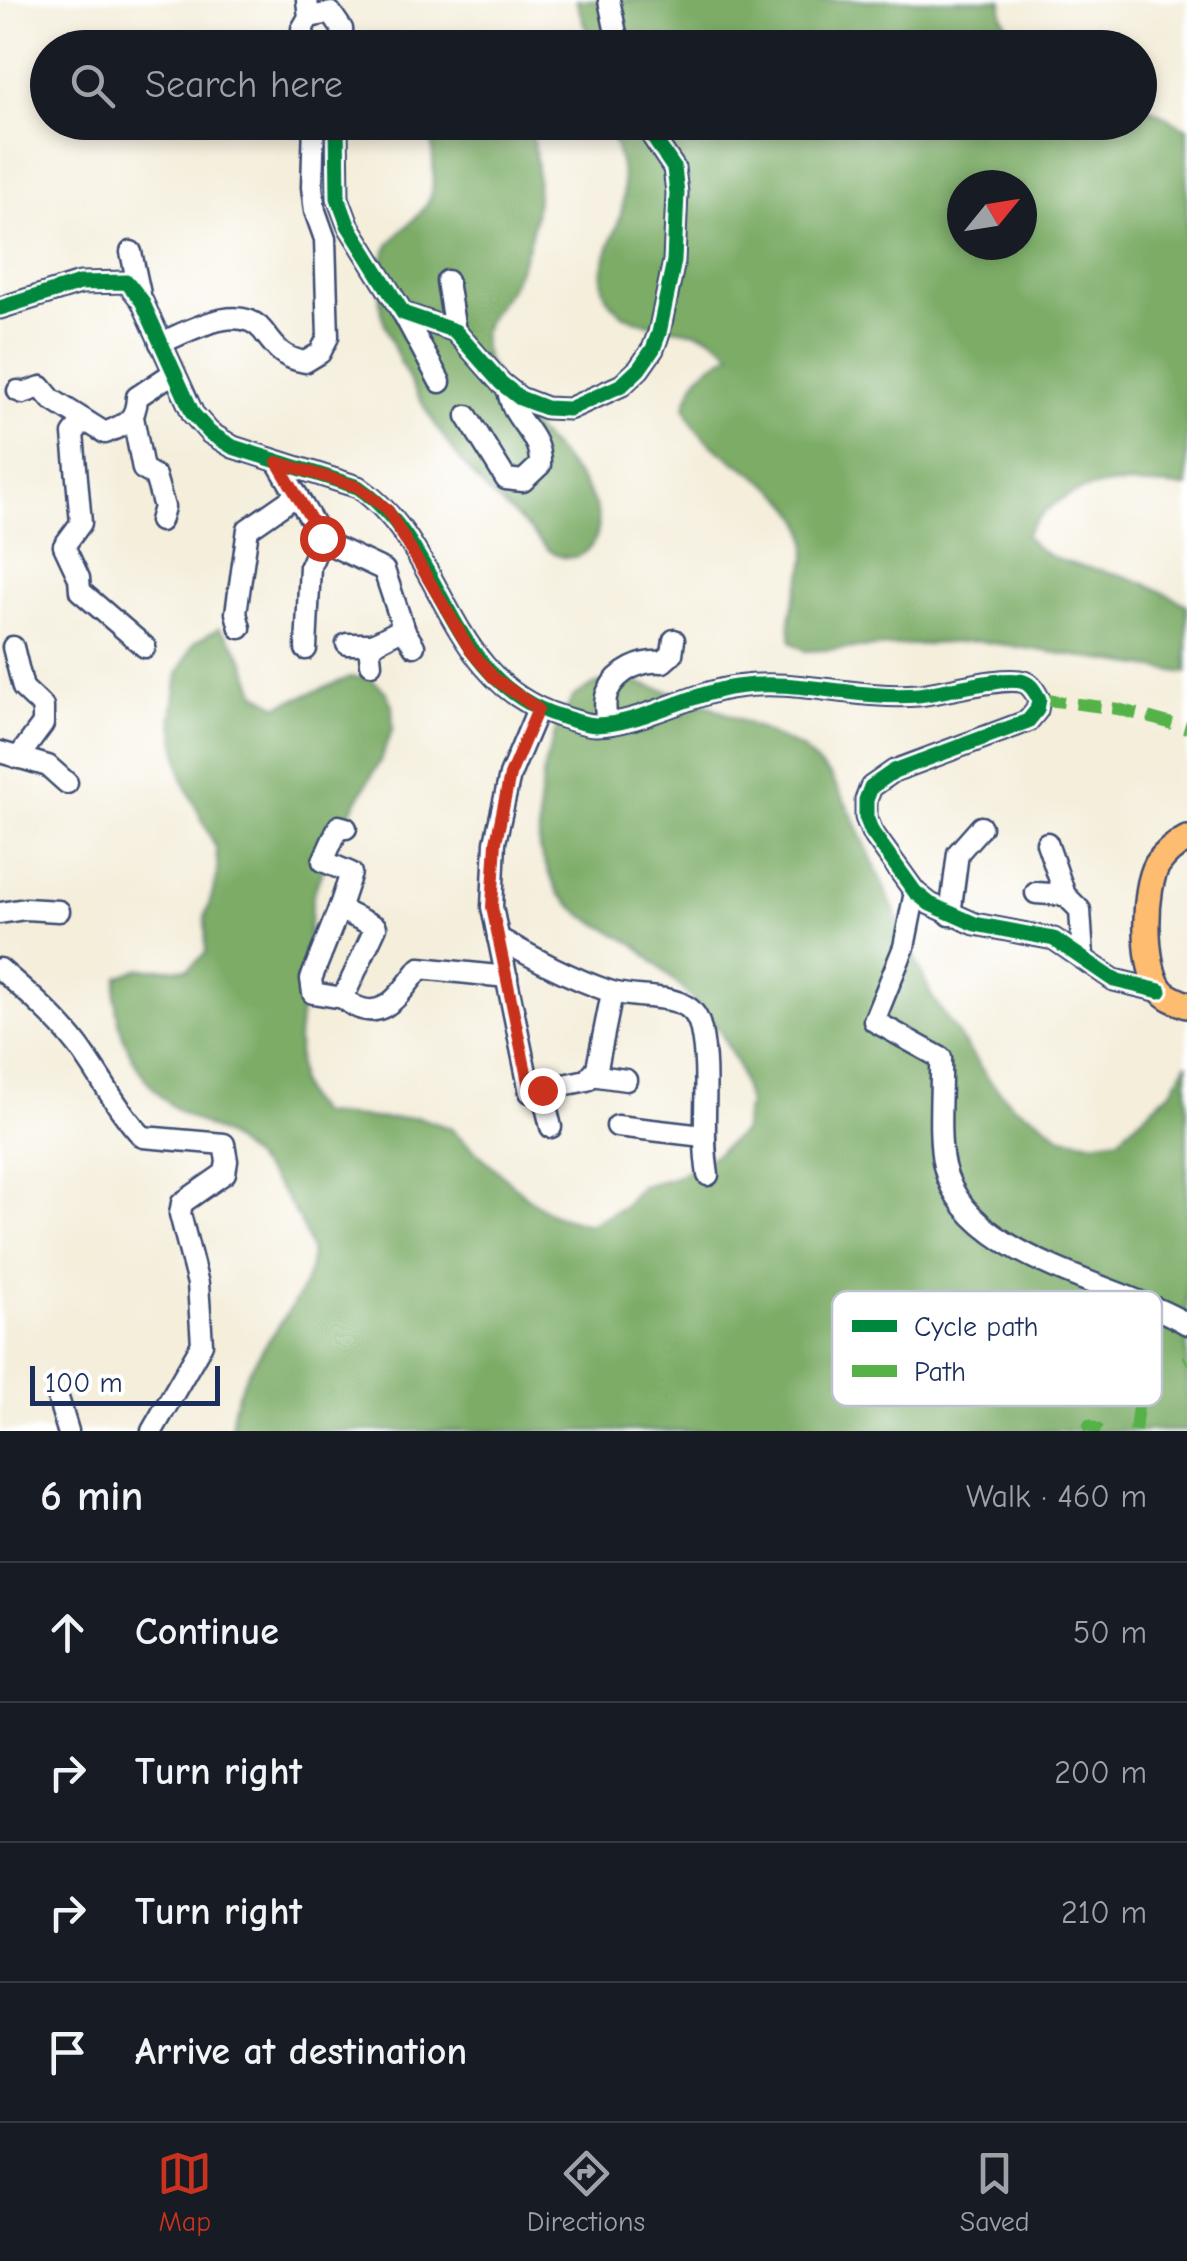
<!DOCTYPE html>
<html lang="en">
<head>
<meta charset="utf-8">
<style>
  :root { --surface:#171b24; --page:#242831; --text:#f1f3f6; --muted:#9ea1a6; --line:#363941; --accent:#c8321e }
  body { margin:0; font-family:"Comic Neue",sans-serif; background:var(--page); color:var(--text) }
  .compass { position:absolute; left:947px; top:170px; width:90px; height:90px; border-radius:50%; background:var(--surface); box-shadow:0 5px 15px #0003; rotate:60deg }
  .scale { position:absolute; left:30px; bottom:25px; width:190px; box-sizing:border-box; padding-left:10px; border:5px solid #1b2f5e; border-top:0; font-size:28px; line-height:35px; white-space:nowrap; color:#1b2f5e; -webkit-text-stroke:8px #fff; paint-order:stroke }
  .stop { position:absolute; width:30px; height:30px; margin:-22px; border:8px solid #c8321e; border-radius:50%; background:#fff }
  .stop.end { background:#c8321e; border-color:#fff; box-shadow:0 2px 10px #0008 }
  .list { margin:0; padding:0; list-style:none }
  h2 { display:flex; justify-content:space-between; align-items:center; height:130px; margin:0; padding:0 40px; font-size:42px }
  h2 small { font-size:32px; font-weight:400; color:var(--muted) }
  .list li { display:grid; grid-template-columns:65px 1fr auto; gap:30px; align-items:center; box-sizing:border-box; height:140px; padding:0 40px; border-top:2px solid var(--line) }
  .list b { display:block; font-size:38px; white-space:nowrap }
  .list em { font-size:32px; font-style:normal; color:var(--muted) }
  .icon { flex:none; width:55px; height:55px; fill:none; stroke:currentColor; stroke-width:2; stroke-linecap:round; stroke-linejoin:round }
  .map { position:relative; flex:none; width:1187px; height:1431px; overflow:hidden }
  .search { position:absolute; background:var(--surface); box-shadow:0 5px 15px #0003; left:30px; right:30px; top:30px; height:110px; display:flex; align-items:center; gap:25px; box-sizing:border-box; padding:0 35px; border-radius:55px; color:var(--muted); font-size:38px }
  .sheet { height:690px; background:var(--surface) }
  nav { display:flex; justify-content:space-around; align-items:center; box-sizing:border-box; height:140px; border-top:2px solid var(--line); background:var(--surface); font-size:28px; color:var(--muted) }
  nav a { display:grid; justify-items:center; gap:5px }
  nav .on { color:var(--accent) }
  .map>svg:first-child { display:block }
  .forest { fill:#7cac66; stroke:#4c6e62; stroke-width:2.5; fill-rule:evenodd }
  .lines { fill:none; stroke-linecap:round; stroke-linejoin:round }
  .minor-casing { stroke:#3c4c71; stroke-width:25 }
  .major-casing { stroke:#3c4c71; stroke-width:30 }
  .minor { stroke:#fff; stroke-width:20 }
  .major { stroke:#febc70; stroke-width:25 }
  .quiet { stroke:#55b248; stroke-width:12; stroke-dasharray:25 12; stroke-linecap:butt }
  .cycleway-casing { stroke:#fff; stroke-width:21 }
  .cycleway { stroke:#00873e; stroke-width:15 }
  .route { stroke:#c8321e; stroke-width:12 }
  .key { fill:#fff; stroke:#bbc1cf; stroke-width:2.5 }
  .key-label { font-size:28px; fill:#1b2f5e }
</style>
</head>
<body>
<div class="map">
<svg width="1187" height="1431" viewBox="0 0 1187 1431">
  <rect width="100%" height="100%" fill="#fff"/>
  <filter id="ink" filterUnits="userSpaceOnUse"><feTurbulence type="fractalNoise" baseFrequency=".01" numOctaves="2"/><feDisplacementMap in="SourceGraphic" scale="20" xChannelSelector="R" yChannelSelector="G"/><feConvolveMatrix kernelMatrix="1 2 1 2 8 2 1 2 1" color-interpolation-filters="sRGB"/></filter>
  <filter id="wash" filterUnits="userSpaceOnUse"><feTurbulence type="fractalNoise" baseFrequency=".0048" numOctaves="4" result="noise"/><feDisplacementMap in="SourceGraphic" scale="40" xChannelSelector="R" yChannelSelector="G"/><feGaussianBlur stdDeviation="2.25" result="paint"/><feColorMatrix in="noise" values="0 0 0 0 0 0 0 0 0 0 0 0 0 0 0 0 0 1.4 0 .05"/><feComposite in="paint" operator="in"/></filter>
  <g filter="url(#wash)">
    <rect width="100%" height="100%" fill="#f4eedb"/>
    <g class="forest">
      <polygon points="576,0 1002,0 1002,14 1018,47 592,47"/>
      <path d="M1140,103L1187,128V487C1121,484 1067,473 1025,535C1046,567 1096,566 1130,578C1150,585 1169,595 1187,605V673L980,641L806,651L791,642C784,602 809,576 807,543C804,487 723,466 695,427C691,422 688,413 685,407C694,375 704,368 732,353C724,347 715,338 707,335C676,324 638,331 613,306C585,277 619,236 623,204C626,174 617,150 608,123L1140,122ZM962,185H1022V245H962Z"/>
      <path d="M431,123H529C544,177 539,233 512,284C503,303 480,320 483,344C484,362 511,401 523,416C546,447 623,504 591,546C586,552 581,556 573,557C551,561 539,538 525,525C512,513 498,502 486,490C444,446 399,372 382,315C378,302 380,283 381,269C385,232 415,229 430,198C437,183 431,140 431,123Z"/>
      <path d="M219,628C240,646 248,668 256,693L278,706L351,677L370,678L385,691L392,705L393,728L380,761L334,841L313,894L298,1038L299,1082L307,1100L320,1114L388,1119L418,1117L450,1128L528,1198L553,1215L589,1225L623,1207L641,1186L673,1178L716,1154L742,1132L748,1103L738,1066L721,1033L687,993L636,945L582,915L558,893L539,849V804L545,764L558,724L574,696L596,684L625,680L688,696L801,748L831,776L854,819L932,997L989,1080L1014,1106L1037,1118L1062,1137L1093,1142L1119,1138L1173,1089L1187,1062V1431H232C228,1364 313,1307 311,1254C310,1244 303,1227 298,1218C282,1189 261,1164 235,1143C218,1129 194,1122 176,1109C138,1081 107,1023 118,977L139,969H188L206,953L205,918L218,874L216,848L182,778L172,717L178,674L194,643Z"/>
    </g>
  </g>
  <g filter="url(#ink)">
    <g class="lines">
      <defs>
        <g id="minor">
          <polyline points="307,0 309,17 302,29 308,48"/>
          <polyline points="609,0 619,48"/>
          <polyline points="309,17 331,13 342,29 343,48"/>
          <polyline points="337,122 338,198 348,225 403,313 455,331 501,383 520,398 546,408 569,409 622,385 639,369 653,349 659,333 674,261 677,193 674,168 643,122"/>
          <polyline points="131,252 140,294"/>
          <polyline points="447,281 455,331"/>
          <path d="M0,308L80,283L127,282L142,301L193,414L210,433L233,447L358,487C446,547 444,680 559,716C570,719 584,725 596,725C641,724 690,693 736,687C797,678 857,700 918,695C943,693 1004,675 1024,682C1032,685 1035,692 1039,699L1037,710L1028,721L894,771L871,787L866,800V817L872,832L915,892L930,904L975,924L1054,939L1114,980L1160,991"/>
          <polyline points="403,313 440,382"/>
          <path d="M160,343C188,332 239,301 263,331C276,348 282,358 305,362L320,353L328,337L325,239L315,211L312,187L314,122"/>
          <path d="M18,391L23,393L41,387L51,399L105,433C126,424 136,421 137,397L173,373"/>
          <path d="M467,416L506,479L523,481L540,465C541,430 512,424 508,389"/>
          <polyline points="133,417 143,469 155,476 164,507 160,521"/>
          <polyline points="84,420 73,434 81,523 64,546 79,578 80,591 145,647"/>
          <polyline points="277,462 322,538 335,547 384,570 404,630 414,646"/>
          <polyline points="240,628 236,613 248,529 297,495"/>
          <polyline points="347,644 374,644"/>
          <polyline points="13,647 23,688 43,707 43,724 18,758"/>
          <polyline points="306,649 310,566 322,538"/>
          <polyline points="371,664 369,646 404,628"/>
          <polyline points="538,709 510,775 495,842 492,907 530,1092 587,1080 597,1068 612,993"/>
          <path d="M607,724C606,713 603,701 608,691C618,670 642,660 663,662L672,654L674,640"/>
          <polyline points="0,752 48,766 67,783"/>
          <polyline points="1047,843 1065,895 1080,910 1083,957"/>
          <path d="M915,892L904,947L874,1021L941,1058C942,1090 937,1135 944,1166C965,1259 1114,1281 1187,1324"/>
          <polyline points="1036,893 1065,895"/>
          <polyline points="339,909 351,873 323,861 339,826 346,828"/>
          <polyline points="0,913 25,909 59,911"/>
          <polyline points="950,915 958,853 981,827"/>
          <path d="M498,938C534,958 570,978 609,991C632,999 663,994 684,1005C694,1010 699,1020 701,1030C711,1078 700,1127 708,1175"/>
          <path d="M0,969C28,993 56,1017 79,1047C101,1077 117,1110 143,1137L224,1144L227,1161L225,1173L182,1203L180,1214L198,1284L202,1344L152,1431"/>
          <path d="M343,998L313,993L311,979L339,909L376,927L343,998C380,1029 399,995 420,968L507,977"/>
          <polyline points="591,1075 626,1080"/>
          <polyline points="542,1090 551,1127"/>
          <polyline points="617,1126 703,1136"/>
          <polyline points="59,1401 68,1431"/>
        </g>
        <path id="major" d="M1187,839C1175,845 1164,854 1157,865C1143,890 1143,966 1160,989C1166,998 1178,1001 1187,1005"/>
      </defs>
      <use href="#minor" class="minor-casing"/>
      <use href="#major" class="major-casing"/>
      <use href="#minor" class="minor"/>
      <use href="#major" class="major"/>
      <g class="quiet">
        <polyline points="1039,699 1118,709 1187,728"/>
        <polyline points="1185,1361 1187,1360"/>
        <polyline points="1090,1431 1089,1425 1101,1431"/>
        <polyline points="1135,1431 1145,1348"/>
      </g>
      <defs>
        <g id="cycleway">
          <polyline points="337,122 338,198 348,225 403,313 455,331 501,383 520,398 546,408 569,409 622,385 639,369 653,349 659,333 674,261 677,193 674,168 643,122"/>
          <path d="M0,308L80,283L127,282L142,301L193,414L210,433L233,447L358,487C446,547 444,680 559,716C570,719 584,725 596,725C641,724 690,693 736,687C797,678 857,700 918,695C943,693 1004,675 1024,682C1032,685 1035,692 1039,699L1037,710L1028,721L894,771L871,787L866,800V817L872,832L915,892L930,904L975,924L1054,939L1114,980L1160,991"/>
        </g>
      </defs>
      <use href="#cycleway" class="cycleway-casing"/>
      <use href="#cycleway" class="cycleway"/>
    </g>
  </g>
  <g class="lines" filter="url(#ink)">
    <polyline class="route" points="322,538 277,462 358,487 387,509 470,650 495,679 538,709 510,775 496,842 492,907 530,1092 542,1090"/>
  </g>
  <rect x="832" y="1291" width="330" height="115" rx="15" class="key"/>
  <rect x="852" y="1320" width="45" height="12" fill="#00873e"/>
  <rect x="852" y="1365" width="45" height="12" fill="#55b248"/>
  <g class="key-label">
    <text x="914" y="1336">Cycle path</text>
    <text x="914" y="1381">Path</text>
  </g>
</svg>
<svg class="compass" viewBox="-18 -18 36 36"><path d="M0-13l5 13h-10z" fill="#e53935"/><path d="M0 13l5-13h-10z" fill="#9ea1a6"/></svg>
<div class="scale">100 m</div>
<div class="stop" style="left:322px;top:538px"></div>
<div class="stop end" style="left:542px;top:1090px"></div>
<div class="search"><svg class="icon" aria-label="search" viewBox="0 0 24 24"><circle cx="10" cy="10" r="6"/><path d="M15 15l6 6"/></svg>Search here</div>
</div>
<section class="sheet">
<h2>6 min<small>Walk · 460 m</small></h2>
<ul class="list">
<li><svg class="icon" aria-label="ahead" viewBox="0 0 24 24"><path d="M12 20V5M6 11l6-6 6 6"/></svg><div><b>Continue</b></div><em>50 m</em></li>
<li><svg class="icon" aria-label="right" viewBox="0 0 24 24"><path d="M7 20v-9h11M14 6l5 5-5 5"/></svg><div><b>Turn right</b></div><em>200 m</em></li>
<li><svg class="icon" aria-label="right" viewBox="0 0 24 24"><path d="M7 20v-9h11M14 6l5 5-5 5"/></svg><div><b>Turn right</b></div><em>210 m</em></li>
<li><svg class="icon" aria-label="arrive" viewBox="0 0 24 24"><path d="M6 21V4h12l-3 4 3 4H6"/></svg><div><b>Arrive at destination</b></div></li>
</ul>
</section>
<nav>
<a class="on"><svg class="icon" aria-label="map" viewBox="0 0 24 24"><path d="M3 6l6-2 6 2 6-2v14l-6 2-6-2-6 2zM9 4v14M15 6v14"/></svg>Map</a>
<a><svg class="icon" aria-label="directions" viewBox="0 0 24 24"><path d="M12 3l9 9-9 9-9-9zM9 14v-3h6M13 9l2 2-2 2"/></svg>Directions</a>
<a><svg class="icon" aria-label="saved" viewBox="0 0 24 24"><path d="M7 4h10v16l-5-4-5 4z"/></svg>Saved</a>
</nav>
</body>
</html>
